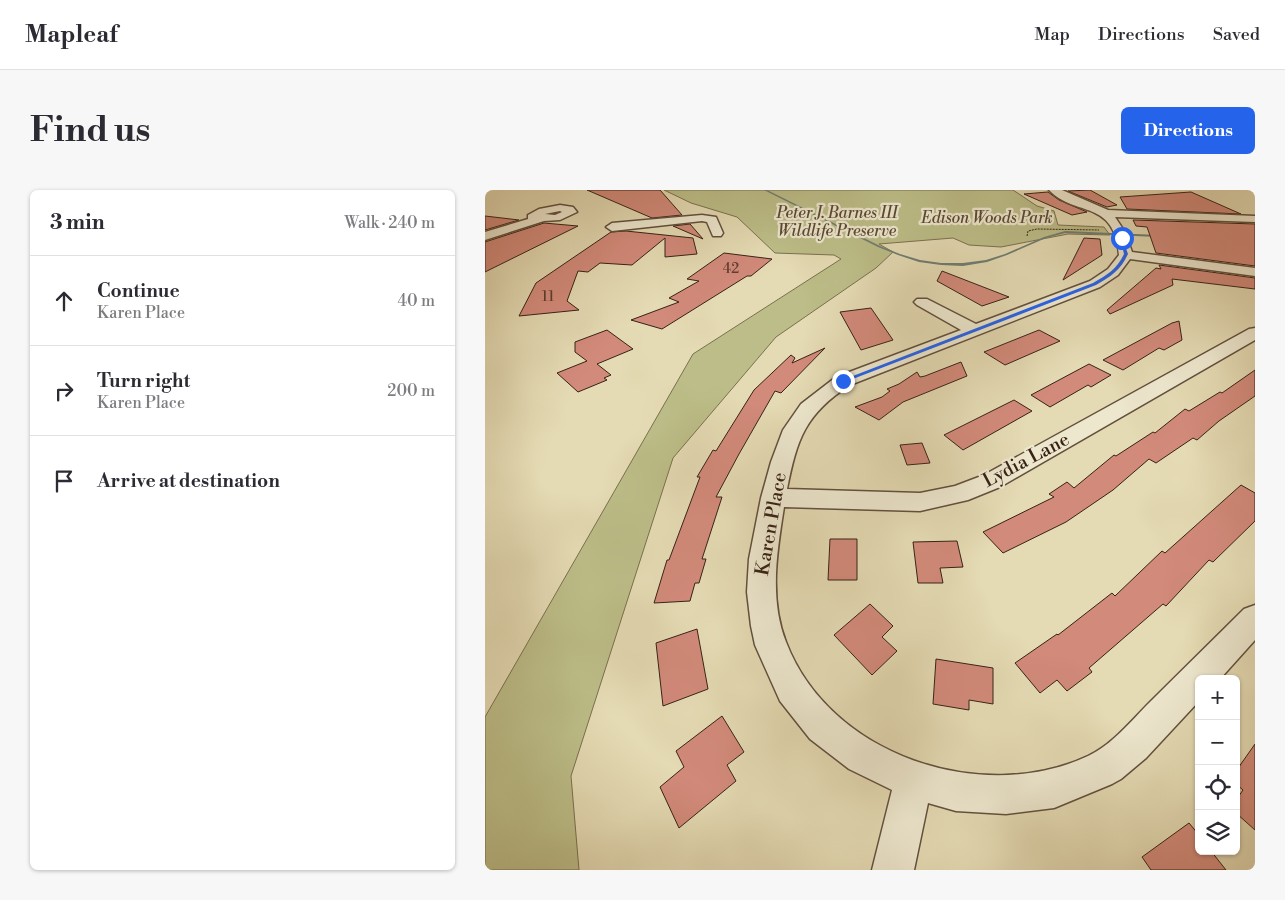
<!DOCTYPE html>
<html lang="en">
<head>
<meta charset="utf-8">
<style>
  :root { --surface:#fff; --page:#f7f7f7; --text:#2b2b33; --muted:#7c7c81; --line:#e1e1e2; --accent:#2563eb }
  body { margin:0; font-family:"Libre Bodoni",serif; background:var(--page); color:var(--text) }
  .controls { position:absolute; right:15px; bottom:15px; display:grid; overflow:hidden; border-radius:8px; box-shadow:0 1px 4px #0004 }
  .controls button { width:45px; height:45px; display:grid; place-items:center; padding:0; border:0; border-bottom:1px solid var(--line); background:var(--surface); color:var(--text); font:25px sans-serif }
  .stop { position:absolute; width:15px; height:15px; margin:-11px; border:4px solid #2563eb; border-radius:50%; background:#fff }
  .stop.end { background:#2563eb; border-color:#fff; box-shadow:0 1px 5px #0008 }
  .list { margin:0; padding:0; list-style:none }
  h2 { display:flex; justify-content:space-between; align-items:center; height:65px; margin:0; padding:0 20px; font-size:21px }
  h2 small { font-size:16px; font-weight:400; color:var(--muted) }
  .list li { display:grid; grid-template-columns:32px 1fr auto; gap:15px; align-items:center; box-sizing:border-box; height:90px; padding:0 20px; border-top:1px solid var(--line) }
  .list b { display:block; font-size:19px; white-space:nowrap }
  .list p { margin:0; font-size:16px; white-space:nowrap; color:var(--muted) }
  .list em { font-size:16px; font-style:normal; color:var(--muted) }
  .icon { flex:none; width:28px; height:28px; fill:none; stroke:currentColor; stroke-width:2; stroke-linecap:round; stroke-linejoin:round }
  .map { position:relative; flex:none; width:770px; height:680px; overflow:hidden; border-radius:8px }
  header { display:flex; align-items:center; gap:30px; box-sizing:border-box; height:70px; padding:0 25px; background:var(--surface); border-bottom:1px solid var(--line) }
  header strong { font-size:24px }
  nav { display:flex; gap:28px; margin-inline-start:auto; font-size:18px }
  .intro { display:flex; align-items:center; justify-content:space-between; box-sizing:border-box; height:120px; padding:0 30px }
  h1 { margin:0; font-size:35px }
  .button { padding:12px 22px; border-radius:8px; background:var(--accent); color:#fff; font-size:18px; font-weight:700 }
  main { display:flex; gap:30px; padding:0 30px }
  aside { flex:1; background:var(--surface); border-radius:8px; box-shadow:0 1px 4px #0004 }
  .map>svg:first-child { display:block }
  .green { fill:#bcbd88; stroke:#7a704f }
  .lines { fill:none; stroke-linecap:round; stroke-linejoin:round }
  .stream { fill:#6f7d72; fill-rule:evenodd }
  .building { fill:#d28a7a; stroke:#372216 }
  .street-casing { stroke:#62503d; stroke-width:3 }
  .path { stroke:#372216; stroke-width:1; stroke-dasharray:2 1; stroke-linecap:butt }
  .street { fill:#ede7ce; fill-rule:evenodd }
  .route { fill:#2563eb }
  .labels { text-anchor:middle; dominant-baseline:central; stroke-width:4.5; stroke-linejoin:round; paint-order:stroke }
  .far-number-label { font-size:14px; fill:#5e3c2f }
  .far-park-label { font-size:16px; font-style:italic; fill:#584932; stroke:#ede7ce }
  .street-label { font-size:19px; fill:#372216; stroke:#ede7ce }
</style>
</head>
<body>
<header>
<strong>Mapleaf</strong>
<nav><a>Map</a><a>Directions</a><a>Saved</a></nav>
</header>
<div class="intro"><h1>Find us</h1><a class="button">Directions</a></div>
<main>
<aside>
<h2>3 min<small>Walk · 240 m</small></h2>
<ul class="list">
<li><svg class="icon" aria-label="ahead" viewBox="0 0 24 24"><path d="M12 20V5M6 11l6-6 6 6"/></svg><div><b>Continue</b><p>Karen Place</p></div><em>40 m</em></li>
<li><svg class="icon" aria-label="right" viewBox="0 0 24 24"><path d="M7 20v-9h11M14 6l5 5-5 5"/></svg><div><b>Turn right</b><p>Karen Place</p></div><em>200 m</em></li>
<li><svg class="icon" aria-label="arrive" viewBox="0 0 24 24"><path d="M6 21V4h12l-3 4 3 4H6"/></svg><div><b>Arrive at destination</b></div></li>
</ul>
</aside>
<div class="map">
<svg width="770" height="680" viewBox="0 0 770 680">
  <rect width="100%" height="100%" fill="#e4dab3"/>
  <filter id="stains"><feTurbulence type="fractalNoise" baseFrequency=".004" numOctaves="4"/><feColorMatrix values="0 0 0 0 .2 0 0 0 0 .09 0 0 0 0 .02 0 0 0 .5 -.17"/></filter>
  <radialGradient id="worn" r=".72"><stop offset=".6" stop-color="#630" stop-opacity="0"/><stop offset="1" stop-color="#630" stop-opacity=".3"/></radialGradient>
  <polygon class="green" points="179,0 528,0 552,16 569,21 573,35 619,37 625,45 583,44 516,57 484,55 468,48 394,54 408,62 391,78 291,147 188,268 86,586 94,680 0,680 0,527 208,164 356,69 349,65 290,63 252,27 206,13"/>
  <g class="lines">
    <polygon class="stream" points="279,0 282,0 395,56 415,64 435,70 456,73 478,73 501,70 520,64 559,47 580,41 673,45 675,46 673,47 580,43 561,48 522,65 502,72 478,76 456,75 434,72 413,65 393,57"/>
  </g>
  <g class="building">
    <polygon points="102,0 175,0 197,25 167,28"/>
    <polygon points="605,0 632,15 622,17 583,1"/>
    <polygon points="563,2 574,10 602,22 587,25 539,4"/>
    <polygon points="706,2 756,24 642,19 635,7"/>
    <polygon points="0,26 34,30 0,40"/>
    <polygon points="648,30 770,34 770,76 671,63 662,37 651,36"/>
    <polygon points="59,33 93,36 0,82 0,52"/>
    <polygon points="205,34 218,49 188,36"/>
    <polygon points="141,41 208,48 212,64 180,67 180,48 147,75 115,73 103,82 93,81 82,111 94,120 34,126 51,93 126,42"/>
    <polygon points="599,48 615,49 617,65 578,90"/>
    <polygon points="239,63 287,69 266,86 262,86 177,139 146,130 194,112 184,108 214,91 202,89"/>
    <polygon points="674,75 770,88 770,99 687,89 688,95 625,124 622,120 671,78 676,79"/>
    <polygon points="457,81 524,107 497,116 452,91"/>
    <polygon points="386,118 408,150 376,160 355,122"/>
    <polygon points="694,131 697,150 679,160 674,158 638,180 618,170 687,133"/>
    <polygon points="122,140 148,159 112,174 126,185 119,188 122,190 93,202 72,183 102,171 90,162 90,152"/>
    <polygon points="554,140 575,151 520,175 499,162"/>
    <polygon points="340,158 296,203 290,201 254,264 231,307 237,307 217,369 221,369 214,393 210,393 205,411 169,413 182,370 184,370 215,287 212,287 228,260 231,261 269,200 306,165 310,168 307,173"/>
    <polygon points="476,172 482,186 418,212 394,230 370,217 397,207 405,201 402,199 414,194 432,182 435,187 440,186"/>
    <polygon points="604,174 626,185 606,197 603,195 565,217 546,205"/>
    <polygon points="770,180 770,206 734,231 712,250 708,248 671,273 664,269 628,300 581,332 518,363 498,342 569,307 564,304 582,292 589,298 629,265 631,266 668,242 670,243 700,219 704,221 735,202 737,203"/>
    <polygon points="529,210 547,221 478,260 459,245"/>
    <polygon points="437,253 445,273 422,275 415,255"/>
    <polygon points="756,295 770,303 770,331 728,372 724,370 681,416 678,414 604,478 607,482 582,501 572,490 555,503 530,473 572,444 573,445 627,403 630,406 677,361 680,363"/>
    <polygon points="345,349 372,349 372,390 343,390"/>
    <polygon points="472,351 478,377 455,378 458,393 433,393 428,352"/>
    <polygon points="385,414 408,436 397,447 412,461 387,485 349,445"/>
    <polygon points="212,439 223,499 178,516 171,453"/>
    <polygon points="451,469 508,478 508,514 484,510 484,520 448,514"/>
    <polygon points="237,526 259,562 242,575 251,591 194,638 175,597 199,577 191,561"/>
    <polygon points="770,554 770,640 751,623 751,610 758,600 751,594 751,581"/>
    <polygon points="704,633 714,645 714,661 726,661 741,680 666,680 657,667"/>
  </g>
  <g class="lines">
    <defs>
      <g id="street">
        <path d="M564,0H577L623,20L770,26V32L630,27L640,42L647,62L770,78V86L645,69L633,85L615,97L365,195C320,224 312,249 302,299L435,303L470,296L499,285L764,139L770,138V150L515,297L483,310L435,321L299,317C292,361 284,409 301,452C344,565 496,616 603,566C627,555 646,531 665,512C696,481 728,450 759,419L770,415V450L735,489H714V511L661,568L636,589L627,594L569,618L521,624L471,621L443,613L429,680H387L407,600L364,579L325,549L295,511L270,455L266,436L262,402L264,369L276,308L286,272L298,240L316,214L351,187L476,140L432,115L429,112L432,109H442L491,134L605,91L623,79L634,65C629,8 591,28 564,0Z"/>
        <path d="M75,15L88,17L92,22L75,30L59,31L0,50V42L43,29V25L54,19ZM75,21L77,22L70,25L60,24Z"/>
        <polygon points="217,25 231,27 238,43 236,46 228,46 222,32 217,31 127,41 121,37 127,33"/>
      </g>
    </defs>
    <use href="#street" class="street-casing"/>
    <polyline class="path" points="542,46 543,41 552,39 614,40"/>
    <use href="#street" class="street"/>
  </g>
  <path class="route" d="M637,47L643,64C636,80 625,87 611,95L360,192L355,191L608,93C622,85 632,79 639,64L635,48Z"/>
  <g class="labels">
    <g class="far-number-label">
      <text x="246" y="79">42</text>
      <text x="63" y="107">11</text>
    </g>
    <g class="far-park-label">
      <text x="352" y="23">Peter J. Barnes III<tspan x="352" dy="18">Wildlife Preserve</tspan></text>
      <text x="502" y="28">Edison Woods Park</text>
    </g>
    <g class="street-label">
      <text transform="translate(541 270) rotate(-28)">Lydia Lane</text>
      <text transform="translate(286 334) rotate(-80)">Karen Place</text>
    </g>
  </g>
  <rect width="100%" height="100%" filter="url(#stains)"/>
  <rect width="100%" height="100%" fill="url(#worn)"/>
</svg>
<div class="controls">
<button>+</button>
<button>−</button>
<button><svg class="icon" aria-label="locate" viewBox="0 0 24 24"><circle cx="12" cy="12" r="6"/><path d="M12 2v4M12 18v4M2 12h4M18 12h4"/></svg></button>
<button><svg class="icon" aria-label="layers" viewBox="0 0 24 24"><path d="M12 4l9 5-9 5-9-5zM3 14l9 5 9-5"/></svg></button>
</div>
<div class="stop" style="left:637px;top:48px"></div>
<div class="stop end" style="left:358px;top:191px"></div>
</div>
</main>
</body>
</html>
